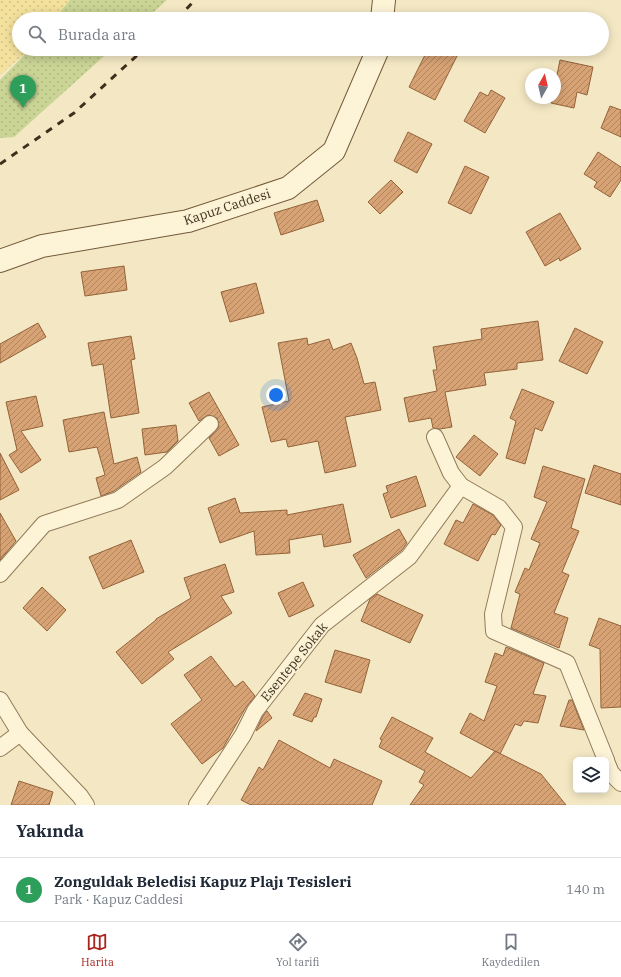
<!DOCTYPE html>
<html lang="tr">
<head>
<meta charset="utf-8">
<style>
  :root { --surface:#fff; --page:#f6f6f7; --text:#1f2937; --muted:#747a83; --line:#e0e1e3; --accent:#a9251f }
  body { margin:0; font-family:"IBM Plex Serif",serif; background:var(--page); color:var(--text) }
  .controls { position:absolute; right:12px; bottom:12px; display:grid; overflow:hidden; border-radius:6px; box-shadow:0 2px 10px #0003 }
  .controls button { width:36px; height:36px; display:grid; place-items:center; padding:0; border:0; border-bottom:1px solid var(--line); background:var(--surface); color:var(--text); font:20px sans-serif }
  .compass { position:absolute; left:525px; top:68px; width:36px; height:36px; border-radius:50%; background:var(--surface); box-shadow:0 2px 10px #0003; rotate:8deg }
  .you { position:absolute; left:276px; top:395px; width:14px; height:14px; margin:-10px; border:3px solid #fff; border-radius:50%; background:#1a73e8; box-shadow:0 0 0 6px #1a73e833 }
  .badge { display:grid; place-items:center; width:26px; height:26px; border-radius:50%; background:var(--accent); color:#fff; font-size:13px; font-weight:700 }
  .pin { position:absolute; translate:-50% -33px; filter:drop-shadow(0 1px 2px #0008) }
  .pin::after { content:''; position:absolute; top:21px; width:14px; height:12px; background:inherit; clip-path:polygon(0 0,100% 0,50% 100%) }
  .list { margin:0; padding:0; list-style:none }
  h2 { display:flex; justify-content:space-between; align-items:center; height:52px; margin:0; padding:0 16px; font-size:17px }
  h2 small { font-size:13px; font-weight:400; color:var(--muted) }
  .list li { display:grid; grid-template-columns:26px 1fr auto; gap:12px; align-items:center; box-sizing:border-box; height:64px; padding:0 16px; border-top:1px solid var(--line) }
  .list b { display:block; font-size:15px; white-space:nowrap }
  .list p { margin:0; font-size:13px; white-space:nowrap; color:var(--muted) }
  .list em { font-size:13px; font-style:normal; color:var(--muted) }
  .icon { flex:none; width:22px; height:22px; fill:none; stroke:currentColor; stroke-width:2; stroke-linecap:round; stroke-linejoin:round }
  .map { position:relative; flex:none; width:621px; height:805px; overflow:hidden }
  .search { position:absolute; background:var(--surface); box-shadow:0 2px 10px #0003; left:12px; right:12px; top:12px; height:44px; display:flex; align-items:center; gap:10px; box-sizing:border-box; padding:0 14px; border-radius:22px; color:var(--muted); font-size:15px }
  .sheet { height:116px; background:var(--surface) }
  nav { display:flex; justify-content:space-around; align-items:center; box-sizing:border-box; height:56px; border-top:1px solid var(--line); background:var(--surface); font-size:11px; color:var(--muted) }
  nav a { display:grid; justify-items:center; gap:2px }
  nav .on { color:var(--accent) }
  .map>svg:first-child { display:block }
  .sand { fill:url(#sand-dots) }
  .garden { fill:url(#garden-dots) }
  .building { fill:url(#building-hatch); stroke:#946239 }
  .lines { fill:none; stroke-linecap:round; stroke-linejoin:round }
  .minor-casing { stroke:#917957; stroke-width:18 }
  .secondary-casing { stroke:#735a3a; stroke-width:24 }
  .minor { stroke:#fdf4d8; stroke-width:16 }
  .secondary { stroke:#fdf4d8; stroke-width:22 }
  .rail { stroke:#3f301d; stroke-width:3; stroke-dasharray:7 7; stroke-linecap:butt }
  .labels { text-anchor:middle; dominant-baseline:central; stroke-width:3.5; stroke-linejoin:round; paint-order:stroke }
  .street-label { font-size:13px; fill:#3f301d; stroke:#faf1d4 }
</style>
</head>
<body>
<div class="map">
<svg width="621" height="805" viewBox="0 0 621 805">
  <defs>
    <pattern id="sand-dots" width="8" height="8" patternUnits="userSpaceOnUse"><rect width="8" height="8" fill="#f3e19d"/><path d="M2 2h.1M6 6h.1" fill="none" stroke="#d1c187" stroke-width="1.8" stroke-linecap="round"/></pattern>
    <pattern id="garden-dots" width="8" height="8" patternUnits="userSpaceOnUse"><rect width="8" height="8" fill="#c9d495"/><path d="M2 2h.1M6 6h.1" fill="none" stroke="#aeb680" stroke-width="1.8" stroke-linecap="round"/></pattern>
    <pattern id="building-hatch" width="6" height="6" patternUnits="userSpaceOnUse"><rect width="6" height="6" fill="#d7a375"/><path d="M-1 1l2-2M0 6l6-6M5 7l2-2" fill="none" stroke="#b0855f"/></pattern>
  </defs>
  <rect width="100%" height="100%" fill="#f4e8c4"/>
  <polygon class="sand" points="0,0 70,0 54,19 19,19 19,49 30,49 0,75"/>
  <g class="garden">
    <polygon points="70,0 167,0 146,19 54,19"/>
    <polygon points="30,49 112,49 14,137 0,138 0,80"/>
  </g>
  <g class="building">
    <polygon points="428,49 447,49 458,54 435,100 409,87"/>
    <polygon points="560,60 593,67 587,95 577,92 574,108 551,103 552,98 555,98 555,85"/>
    <polygon points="491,90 505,98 485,133 464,121 480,92 488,96"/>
    <polygon points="610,106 621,110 621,137 601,128"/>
    <polygon points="408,132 432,144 417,173 394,161"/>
    <polygon points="598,152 621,167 621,180 610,197 594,187 597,182 584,174"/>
    <polygon points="465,166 489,177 471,214 448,203"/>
    <polygon points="391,180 403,192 380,214 368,202"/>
    <polygon points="317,200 324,221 281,235 274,213"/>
    <polygon points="560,213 581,249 560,261 559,258 545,266 526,232"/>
    <polygon points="124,266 127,290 85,296 81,272"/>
    <polygon points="256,283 264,313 230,322 221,292"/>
    <polygon points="538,321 543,360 517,363 517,369 484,373 486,385 445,392 452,427 440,429 433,428 431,418 409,422 404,398 437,391 433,370 437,370 433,347 482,339 481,329"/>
    <polygon points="38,323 46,337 0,363 0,344"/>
    <polygon points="575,328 603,342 587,374 559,361"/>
    <polygon points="131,336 135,359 131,360 139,413 111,418 103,364 92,366 88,343"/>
    <polygon points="307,338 308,345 329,339 333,350 351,343 357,358 364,384 375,382 381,410 345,417 356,466 325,473 318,441 288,447 286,439 271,442 262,407 289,401 278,343"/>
    <polygon points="522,389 554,402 542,431 535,428 525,464 506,458 516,421 510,418"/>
    <polygon points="209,392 239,445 219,456 209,438 219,427 217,418 208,415 199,421 189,403"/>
    <polygon points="36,396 43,426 21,431 41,460 21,473 9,455 17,450 6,402"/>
    <polygon points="104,412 114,464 137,457 141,472 114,491 101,496 96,478 105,475 97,447 69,452 63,420"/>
    <polygon points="176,425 178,441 167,452 145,455 142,429"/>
    <polygon points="474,435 498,454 480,476 456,457"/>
    <polygon points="0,453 19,490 0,500"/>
    <polygon points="594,465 621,474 621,505 585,493"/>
    <polygon points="543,466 585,479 571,528 579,531 562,572 569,575 554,613 568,618 559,648 511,628 520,594 515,592 525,568 529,570 540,543 531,539 547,502 534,497"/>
    <polygon points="416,476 426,506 391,518 383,494 388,492 386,486"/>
    <polygon points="235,498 240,513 287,510 287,515 343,504 351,542 324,547 322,534 289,540 290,553 256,555 254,531 220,543 208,508"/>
    <polygon points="473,504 493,515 501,525 495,535 492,534 478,561 444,544 456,520 463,523"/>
    <polygon points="0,513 16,541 0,560"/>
    <polygon points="399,529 407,543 402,550 366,578 353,555"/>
    <polygon points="131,540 144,572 103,589 89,557"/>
    <polygon points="225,564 234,592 221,596 232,613 168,652 174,659 142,684 116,652 156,620 156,619 191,598 184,578"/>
    <polygon points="303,582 314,606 289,617 278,593"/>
    <polygon points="42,587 66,610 47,631 23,608"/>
    <polygon points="377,594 423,615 410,643 361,621 370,599"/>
    <polygon points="599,618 621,626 621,707 601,708 600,649 589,645"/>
    <polygon points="506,647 544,663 533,694 546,696 538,723 524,721 521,726 515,724 500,754 460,733 470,713 484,721 497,686 485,682 495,653 503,656"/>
    <polygon points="335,650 370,660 361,693 325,682"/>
    <polygon points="211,656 235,687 243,681 255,696 246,707 223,748 202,764 171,724 202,700 184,675"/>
    <polygon points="305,693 322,699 316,717 314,717 312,722 293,715"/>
    <polygon points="569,700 572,700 584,730 560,726"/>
    <polygon points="267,711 272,718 256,731 263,716"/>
    <polygon points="392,717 433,738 425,752 471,778 495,751 541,774 566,805 410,805 424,785 419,782 425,771 379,747 382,740 380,739"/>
    <polygon points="279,740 330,768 334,759 382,781 372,805 251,805 241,800 259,767 263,770"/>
    <polygon points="19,781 53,792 49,805 11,805"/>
  </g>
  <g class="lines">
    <defs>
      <g id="minor">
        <polyline points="435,437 451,473 461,486 499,508 514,527 493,614 494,631 567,663 606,760"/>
        <polyline points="0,574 44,524 118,500 165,467 210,424"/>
        <polyline points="0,700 20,733 80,796 86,805"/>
        <polyline points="0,748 20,733"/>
        <polyline points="606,761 611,773 621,783"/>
        <polyline points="197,805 243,735 255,711 322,625 409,557 461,486"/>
      </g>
      <g id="secondary">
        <polyline points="382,19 384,0"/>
        <polyline points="0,261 42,246 188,221 288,188 334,151 378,49"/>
      </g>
    </defs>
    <use href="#minor" class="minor-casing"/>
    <use href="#secondary" class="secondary-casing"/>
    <use href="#minor" class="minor"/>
    <use href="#secondary" class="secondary"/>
    <g class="rail">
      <polyline points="177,19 195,0"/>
      <polyline points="0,164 74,113 144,49"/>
    </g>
  </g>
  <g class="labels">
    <g class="street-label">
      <text transform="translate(227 207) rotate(-18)">Kapuz Caddesi</text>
      <text transform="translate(294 662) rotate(-51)">Esentepe Sokak</text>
    </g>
  </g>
</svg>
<div class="controls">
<button><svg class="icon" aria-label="layers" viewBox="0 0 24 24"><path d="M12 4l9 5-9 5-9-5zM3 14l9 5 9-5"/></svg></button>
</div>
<svg class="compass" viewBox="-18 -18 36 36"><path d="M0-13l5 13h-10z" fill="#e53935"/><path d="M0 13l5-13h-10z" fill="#747a83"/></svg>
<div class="you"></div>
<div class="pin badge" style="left:23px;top:108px;background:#2e9e5b">1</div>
<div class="search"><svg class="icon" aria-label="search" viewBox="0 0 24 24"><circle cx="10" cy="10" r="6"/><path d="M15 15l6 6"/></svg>Burada ara</div>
</div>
<section class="sheet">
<h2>Yakında<small></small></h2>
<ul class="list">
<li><span class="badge" style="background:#2e9e5b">1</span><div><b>Zonguldak Beledisi Kapuz Plajı Tesisleri</b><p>Park · Kapuz Caddesi</p></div><em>140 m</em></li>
</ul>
</section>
<nav>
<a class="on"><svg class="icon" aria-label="map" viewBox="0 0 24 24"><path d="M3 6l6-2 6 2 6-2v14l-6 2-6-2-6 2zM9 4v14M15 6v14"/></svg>Harita</a>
<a><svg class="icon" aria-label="directions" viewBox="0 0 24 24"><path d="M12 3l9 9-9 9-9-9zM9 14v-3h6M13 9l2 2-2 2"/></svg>Yol tarifi</a>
<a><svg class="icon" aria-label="saved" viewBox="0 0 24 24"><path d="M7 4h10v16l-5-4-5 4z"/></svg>Kaydedilen</a>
</nav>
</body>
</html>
